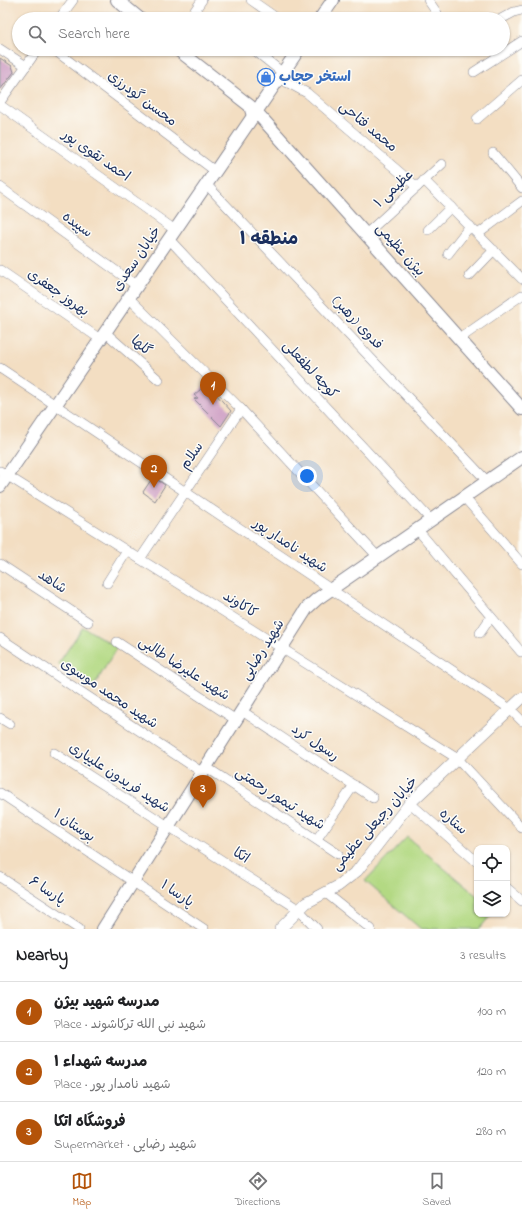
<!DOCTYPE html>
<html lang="en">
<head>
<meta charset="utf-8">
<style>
  :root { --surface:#fff; --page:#f6f6f6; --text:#202124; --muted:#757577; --line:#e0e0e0; --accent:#b45309 }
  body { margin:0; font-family:"Indie Flower","Playpen Sans Arabic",sans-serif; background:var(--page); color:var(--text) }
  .controls { position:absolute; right:12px; bottom:12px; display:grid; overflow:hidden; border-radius:8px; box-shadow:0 1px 3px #0004 }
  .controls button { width:36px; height:36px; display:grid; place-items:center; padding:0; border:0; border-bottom:1px solid var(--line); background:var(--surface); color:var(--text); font:20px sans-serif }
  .you { position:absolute; left:307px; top:476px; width:14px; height:14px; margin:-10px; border:3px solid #fff; border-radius:50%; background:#1a73e8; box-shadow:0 0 0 6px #1a73e833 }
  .badge { display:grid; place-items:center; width:26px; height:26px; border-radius:50%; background:var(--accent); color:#fff; font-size:13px; font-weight:700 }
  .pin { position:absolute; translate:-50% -33px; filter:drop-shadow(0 1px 2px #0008) }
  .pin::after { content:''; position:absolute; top:21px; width:14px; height:12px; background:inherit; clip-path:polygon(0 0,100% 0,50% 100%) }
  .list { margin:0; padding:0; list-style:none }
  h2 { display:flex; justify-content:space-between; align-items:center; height:52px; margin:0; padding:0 16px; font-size:17px }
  h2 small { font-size:13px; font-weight:400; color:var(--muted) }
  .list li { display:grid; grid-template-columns:26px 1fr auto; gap:12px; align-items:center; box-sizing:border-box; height:60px; padding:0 16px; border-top:1px solid var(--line) }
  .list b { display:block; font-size:15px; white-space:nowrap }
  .list p { margin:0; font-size:13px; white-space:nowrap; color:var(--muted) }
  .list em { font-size:13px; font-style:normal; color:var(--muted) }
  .icon { flex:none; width:22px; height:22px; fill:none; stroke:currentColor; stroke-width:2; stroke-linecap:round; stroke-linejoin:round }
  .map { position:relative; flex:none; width:522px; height:929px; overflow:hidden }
  .search { position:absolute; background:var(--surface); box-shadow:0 1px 3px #0004; left:12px; right:12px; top:12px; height:44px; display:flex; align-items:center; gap:10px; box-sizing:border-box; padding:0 14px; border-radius:22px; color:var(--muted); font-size:15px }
  .sheet { height:232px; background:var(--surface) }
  nav { display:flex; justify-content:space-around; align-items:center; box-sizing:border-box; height:56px; border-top:1px solid var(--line); background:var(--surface); font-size:11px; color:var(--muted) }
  nav a { display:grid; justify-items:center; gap:2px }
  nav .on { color:var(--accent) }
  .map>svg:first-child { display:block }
  .green { fill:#b3d983; stroke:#678470 }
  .building { fill:#cfa0c5 }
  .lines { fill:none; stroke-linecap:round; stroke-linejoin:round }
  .minor-casing { stroke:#878690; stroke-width:10 }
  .tertiary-casing { stroke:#878690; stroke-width:12 }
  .secondary-casing { stroke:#878690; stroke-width:14 }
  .minor { stroke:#fff; stroke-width:9 }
  .tertiary { stroke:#fff; stroke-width:11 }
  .secondary { stroke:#fff; stroke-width:12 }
  .labels { text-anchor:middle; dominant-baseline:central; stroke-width:3; stroke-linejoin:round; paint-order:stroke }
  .shop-label { font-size:14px; font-weight:bold; fill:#366cbe; stroke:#fdfcf7; text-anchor:start }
  .street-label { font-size:14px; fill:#1b2f5e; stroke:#fdfcf7 }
  .district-label { font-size:18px; font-weight:bold; fill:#1b2f5e; stroke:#fdfcf7 }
</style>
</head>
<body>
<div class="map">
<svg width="522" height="929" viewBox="0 0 522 929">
  <rect width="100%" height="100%" fill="#fdfcf7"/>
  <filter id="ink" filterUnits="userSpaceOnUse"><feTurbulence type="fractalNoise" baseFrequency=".025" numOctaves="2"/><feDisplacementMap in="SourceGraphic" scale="8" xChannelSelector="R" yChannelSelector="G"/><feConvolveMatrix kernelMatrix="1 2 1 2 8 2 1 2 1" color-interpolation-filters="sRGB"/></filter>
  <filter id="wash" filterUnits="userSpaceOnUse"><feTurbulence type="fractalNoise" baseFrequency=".012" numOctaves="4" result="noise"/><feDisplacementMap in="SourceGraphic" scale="16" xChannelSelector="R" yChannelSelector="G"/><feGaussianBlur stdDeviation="0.9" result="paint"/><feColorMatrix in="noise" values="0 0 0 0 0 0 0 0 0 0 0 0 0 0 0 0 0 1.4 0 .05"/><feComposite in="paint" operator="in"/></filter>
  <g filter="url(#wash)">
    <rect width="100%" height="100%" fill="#f3dec2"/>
    <g class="green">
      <polygon points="83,627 117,647 93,688 58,664"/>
      <polygon points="407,837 477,896 477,914 492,914 479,929 421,929 365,881"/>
    </g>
    <g id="blocks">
      <g class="building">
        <polygon points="0,58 12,66 14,72 0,90"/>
        <polygon points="207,384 231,411 221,426 194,399 198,398 194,395"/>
        <polygon points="153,477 165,485 155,501 143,492"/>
      </g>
    </g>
  </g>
  <g filter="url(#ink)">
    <use href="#blocks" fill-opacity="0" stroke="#878690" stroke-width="1"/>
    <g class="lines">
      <defs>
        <g id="minor">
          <polyline points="251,0 278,19"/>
          <polyline points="428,0 437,13"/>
          <polyline points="59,19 73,0"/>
          <polyline points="189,19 202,0"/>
          <polyline points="501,19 514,12 522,10"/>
          <polyline points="0,49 26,66"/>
          <polyline points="53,49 215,171"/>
          <polyline points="253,49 283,73"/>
          <polyline points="474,72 522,41"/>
          <polyline points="279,78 307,93 417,187"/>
          <polyline points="0,102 38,49"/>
          <polyline points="0,105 175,230"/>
          <polyline points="477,119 522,80"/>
          <polyline points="493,153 522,188"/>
          <polyline points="424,180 522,279"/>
          <polyline points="206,184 487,481"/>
          <polyline points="0,187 137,286"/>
          <polyline points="428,230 451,207"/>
          <polyline points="366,234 442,164"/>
          <polyline points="478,234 522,201"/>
          <polyline points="169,239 431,520"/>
          <polyline points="448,254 470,226"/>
          <polyline points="0,270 100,339"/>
          <polyline points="469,276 494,250"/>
          <polyline points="129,298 241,409 378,557"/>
          <polyline points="105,332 159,380"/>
          <polyline points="459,339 522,295"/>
          <polyline points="0,368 510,709 522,721"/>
          <polyline points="0,471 458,759 522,828"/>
          <polyline points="464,497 522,564"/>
          <polyline points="417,529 521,652"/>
          <polyline points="140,559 241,409"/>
          <polyline points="0,564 88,622"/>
          <polyline points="107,583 127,551"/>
          <polyline points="480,633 491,617"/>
          <polyline points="0,638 203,773"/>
          <polyline points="117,642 236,720"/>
          <polyline points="242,711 373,798"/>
          <polyline points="0,718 10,724"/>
          <polyline points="54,753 298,909 317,929"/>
          <polyline points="206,767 338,854"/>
          <polyline points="0,793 204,929"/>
          <polyline points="410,803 477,862"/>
          <polyline points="317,839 354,785"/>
          <polyline points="0,877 79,929"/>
          <polyline points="507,888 522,901"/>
          <polyline points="326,893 371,929"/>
        </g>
        <polyline id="tertiary" points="280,929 306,903 338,886 357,871 410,803 522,698"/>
        <g id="secondary">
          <polyline points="117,0 140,19"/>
          <polyline points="320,19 333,0"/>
          <polyline points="177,49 250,106 253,116 259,115 522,409"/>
          <polyline points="0,486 299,49"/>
          <polyline points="103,929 307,608 317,599 522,457"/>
        </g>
      </defs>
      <use href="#minor" class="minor-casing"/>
      <use href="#tertiary" class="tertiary-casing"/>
      <use href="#secondary" class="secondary-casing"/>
      <use href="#minor" class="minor"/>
      <use href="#tertiary" class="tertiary"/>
      <use href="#secondary" class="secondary"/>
    </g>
  </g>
  <defs>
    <symbol id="shop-ring" viewBox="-11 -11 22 22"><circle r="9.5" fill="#fdfcf7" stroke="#3f7fe0" stroke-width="1.5"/><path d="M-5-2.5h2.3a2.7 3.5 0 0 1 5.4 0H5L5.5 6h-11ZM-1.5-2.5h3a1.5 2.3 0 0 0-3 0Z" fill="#3f7fe0"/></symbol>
  </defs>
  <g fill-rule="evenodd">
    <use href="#shop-ring" x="256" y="67" width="20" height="20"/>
  </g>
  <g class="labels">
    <g class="shop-label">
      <text x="279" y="77">استخر حجاب</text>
    </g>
    <g class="street-label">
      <text transform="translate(142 99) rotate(37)">محسن گودرزی</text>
      <text transform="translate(368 127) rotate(40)">محمد فتاحی</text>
      <text transform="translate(96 156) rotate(35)">احمد تقوی پور</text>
      <text transform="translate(394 189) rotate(-43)">عظیمی ۱</text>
      <text transform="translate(77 225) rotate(36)">سپیده</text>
      <text transform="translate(400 250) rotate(48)">بیژن عظیمی</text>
      <text transform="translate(137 259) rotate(-56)">خیابان سعدی</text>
      <text transform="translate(58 293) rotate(35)">بهروز جعفری</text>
      <text transform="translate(357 323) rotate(47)">فدوی (رهبر)</text>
      <text transform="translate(141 346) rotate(42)">گلها</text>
      <text transform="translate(310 370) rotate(47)">کوچه لطفعلی</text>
      <text transform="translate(192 456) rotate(-56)">سلام</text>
      <text transform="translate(290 546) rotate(34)">شهید نامدار پور</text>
      <text transform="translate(52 582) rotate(33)">شاهد</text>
      <text transform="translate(240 605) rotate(32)">کاکاوند</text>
      <text transform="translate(263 650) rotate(-58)">شهید رضایی</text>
      <text transform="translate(184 669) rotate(33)">شهید علیرضا طالبی</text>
      <text transform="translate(109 694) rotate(34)">شهید محمد موسوی</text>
      <text transform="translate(315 743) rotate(34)">رسول کرد</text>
      <text transform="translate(119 778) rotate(33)">شهید فریدون علییاری</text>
      <text transform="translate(280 799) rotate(33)">شهید تیمور رحمتی</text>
      <text transform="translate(453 822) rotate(41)">ستاره</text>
      <text transform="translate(375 824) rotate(-48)">خیابان رجبعلی عظیمی</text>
      <text transform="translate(74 826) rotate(34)">بوستان ۱</text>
      <text transform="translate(241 856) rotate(33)">اتکا</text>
      <text transform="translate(47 891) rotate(33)">پارسا ۶</text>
      <text transform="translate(177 894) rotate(34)">پارسا ۱</text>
    </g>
    <g class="district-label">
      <text x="269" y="240">منطقه ۱</text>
    </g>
  </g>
</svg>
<div class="controls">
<button><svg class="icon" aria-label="locate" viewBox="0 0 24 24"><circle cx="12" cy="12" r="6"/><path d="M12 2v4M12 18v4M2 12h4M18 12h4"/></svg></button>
<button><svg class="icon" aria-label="layers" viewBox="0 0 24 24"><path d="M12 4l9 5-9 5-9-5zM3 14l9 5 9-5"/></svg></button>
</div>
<div class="you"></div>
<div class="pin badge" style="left:213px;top:405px">1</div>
<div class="pin badge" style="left:154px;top:488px">2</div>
<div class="pin badge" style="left:203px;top:808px">3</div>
<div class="search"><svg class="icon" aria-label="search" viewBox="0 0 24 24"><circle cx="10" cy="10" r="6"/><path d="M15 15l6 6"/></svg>Search here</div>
</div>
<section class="sheet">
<h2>Nearby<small>3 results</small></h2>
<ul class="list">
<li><span class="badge">1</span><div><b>مدرسه شهید بیژن</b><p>Place · شهید نبی الله ترکاشوند</p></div><em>100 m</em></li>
<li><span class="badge">2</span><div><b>مدرسه شهداء ۱</b><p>Place · شهید نامدار پور</p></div><em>120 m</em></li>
<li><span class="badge">3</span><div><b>فروشگاه اتکا</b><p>Supermarket · شهید رضایی</p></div><em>280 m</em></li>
</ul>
</section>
<nav>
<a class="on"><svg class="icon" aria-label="map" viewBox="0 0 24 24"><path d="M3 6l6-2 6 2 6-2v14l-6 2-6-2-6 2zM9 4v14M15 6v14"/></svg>Map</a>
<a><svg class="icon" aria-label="directions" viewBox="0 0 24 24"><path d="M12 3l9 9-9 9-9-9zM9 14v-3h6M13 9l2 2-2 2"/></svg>Directions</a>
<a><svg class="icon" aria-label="saved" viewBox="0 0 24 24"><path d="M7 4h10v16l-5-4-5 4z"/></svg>Saved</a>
</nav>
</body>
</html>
